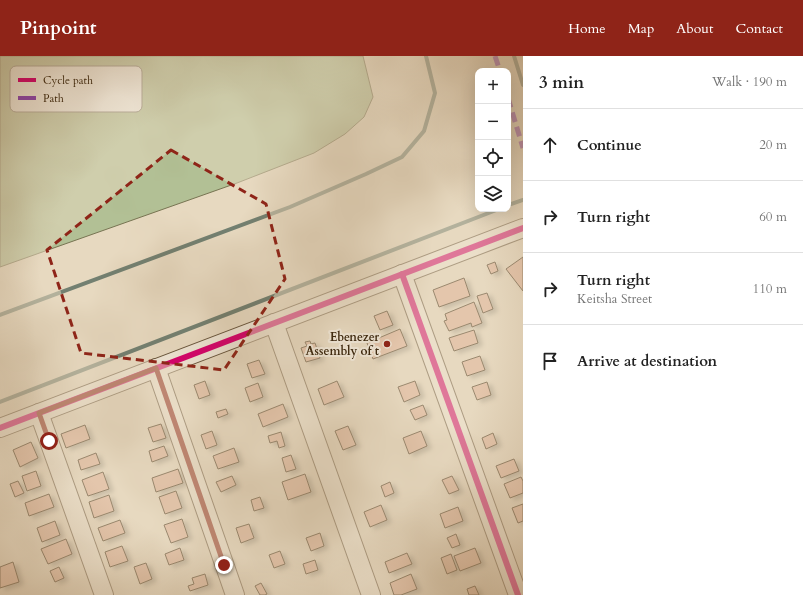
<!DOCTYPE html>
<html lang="en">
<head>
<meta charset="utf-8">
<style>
  :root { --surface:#fff; --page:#f2f2f2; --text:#222; --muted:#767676; --line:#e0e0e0; --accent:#8f2418 }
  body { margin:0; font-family:Cardo,serif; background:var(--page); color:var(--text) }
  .controls { position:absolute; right:12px; top:12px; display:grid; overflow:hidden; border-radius:8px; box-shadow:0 4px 16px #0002 }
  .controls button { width:36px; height:36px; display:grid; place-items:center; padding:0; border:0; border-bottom:1px solid var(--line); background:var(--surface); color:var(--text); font:20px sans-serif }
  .stop { position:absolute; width:12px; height:12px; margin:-9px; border:3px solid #8f2418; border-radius:50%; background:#fff }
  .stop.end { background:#8f2418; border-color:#fff; box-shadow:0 1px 4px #0008 }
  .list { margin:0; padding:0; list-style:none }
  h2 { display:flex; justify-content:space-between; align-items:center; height:52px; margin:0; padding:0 16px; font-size:17px }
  h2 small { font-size:13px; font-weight:400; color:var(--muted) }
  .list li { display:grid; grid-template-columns:26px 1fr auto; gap:12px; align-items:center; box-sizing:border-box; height:72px; padding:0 16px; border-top:1px solid var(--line) }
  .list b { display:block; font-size:15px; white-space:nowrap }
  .list p { margin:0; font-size:13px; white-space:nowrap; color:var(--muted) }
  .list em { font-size:13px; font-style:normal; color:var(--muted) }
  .icon { flex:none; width:22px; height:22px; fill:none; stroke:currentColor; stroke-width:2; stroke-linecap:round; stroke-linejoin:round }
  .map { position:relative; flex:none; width:523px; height:539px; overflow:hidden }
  header { display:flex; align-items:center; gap:24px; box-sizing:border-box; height:56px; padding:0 20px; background:var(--accent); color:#fff }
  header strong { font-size:19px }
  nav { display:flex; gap:22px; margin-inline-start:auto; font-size:14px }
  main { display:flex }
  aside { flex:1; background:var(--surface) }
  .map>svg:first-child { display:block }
  .green { fill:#b2c095; stroke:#777452 }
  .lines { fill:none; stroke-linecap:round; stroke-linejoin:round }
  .stream { stroke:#738071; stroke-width:4 }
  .building { fill:#e0af94; stroke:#3c280f; filter:url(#shadow) }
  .minor-casing { stroke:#67543b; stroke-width:20 }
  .minor { stroke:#efe6d6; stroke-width:18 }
  .quiet { stroke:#8e44ad; stroke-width:5; stroke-dasharray:10 5; stroke-linecap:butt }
  .cycleway-casing { stroke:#efe6d6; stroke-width:8 }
  .cycleway { stroke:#d6006c; stroke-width:6 }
  .route { stroke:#8f2418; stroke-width:5 }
  .marked { fill:none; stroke:#8f2418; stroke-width:3; stroke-dasharray:8 5; stroke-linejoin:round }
  .poi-dot { fill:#8f2418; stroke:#efe6d6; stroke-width:1.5 }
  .labels { text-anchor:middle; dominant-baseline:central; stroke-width:4; stroke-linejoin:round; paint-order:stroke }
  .poi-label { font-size:12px; font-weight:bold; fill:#3c280f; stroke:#efe6d6; text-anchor:end }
  .key { fill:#efe6d6; stroke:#b9ad9a; stroke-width:1 }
  .key-label { font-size:11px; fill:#3c280f }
</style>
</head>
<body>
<header>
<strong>Pinpoint</strong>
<nav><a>Home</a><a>Map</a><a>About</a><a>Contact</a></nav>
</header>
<main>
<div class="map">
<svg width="523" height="539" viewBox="0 0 523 539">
  <defs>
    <filter id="shadow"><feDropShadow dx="4.5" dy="2.5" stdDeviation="2" flood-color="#0004"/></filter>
  </defs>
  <rect width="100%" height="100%" fill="#e7d9c0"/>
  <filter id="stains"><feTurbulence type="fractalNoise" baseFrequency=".005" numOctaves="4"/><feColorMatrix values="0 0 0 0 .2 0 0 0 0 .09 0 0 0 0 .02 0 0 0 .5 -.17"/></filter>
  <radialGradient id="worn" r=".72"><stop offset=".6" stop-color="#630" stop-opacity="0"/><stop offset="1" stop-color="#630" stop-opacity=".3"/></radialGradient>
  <polygon class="green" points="0,0 363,0 373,41 364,61 345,78 314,97 237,127 0,211"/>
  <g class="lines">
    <g class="stream">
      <polyline points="514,0 523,29"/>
      <polyline points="508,149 523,144"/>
      <polyline points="0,259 290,151 366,118 402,101 424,75 435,37 426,0"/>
      <polyline points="0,346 499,153"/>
    </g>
  </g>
  <g class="building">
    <polygon points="523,201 523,235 506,213"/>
    <polygon points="495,206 498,215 491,218 487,209"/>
    <polygon points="464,222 470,240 439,251 433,234"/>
    <polygon points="487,237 493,253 483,257 477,240"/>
    <polygon points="474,246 482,267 472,271 471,267 449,275 444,265 447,264 445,258"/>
    <polygon points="387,255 393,269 380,274 374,260"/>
    <polygon points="400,273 407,290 373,303 367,287"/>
    <polygon points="474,274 478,287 454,295 449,282"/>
    <polygon points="310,285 311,288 315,287 320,302 306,306 301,292 307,290 305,286"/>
    <polygon points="480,300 485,314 467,320 462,306"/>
    <polygon points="259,304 265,318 252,322 247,308"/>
    <polygon points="205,325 210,339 199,343 194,329"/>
    <polygon points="337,325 344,341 324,349 318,333"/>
    <polygon points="415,325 420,339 404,346 398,331"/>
    <polygon points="487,326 491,339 477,344 472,331"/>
    <polygon points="258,327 263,341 250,346 245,332"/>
    <polygon points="283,348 288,361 263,371 258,358"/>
    <polygon points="423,349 427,359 415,364 410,354"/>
    <polygon points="226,353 228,358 218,362 216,356"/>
    <polygon points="161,368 166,382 153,386 148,372"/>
    <polygon points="85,369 90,383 66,392 61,378"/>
    <polygon points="348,370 356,389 343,394 335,375"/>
    <polygon points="212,375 217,389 206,393 201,379"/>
    <polygon points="421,375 427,390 409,398 403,382"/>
    <polygon points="281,376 285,390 279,392 277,385 270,387 268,380"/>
    <polygon points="493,377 497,388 486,393 482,382"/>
    <polygon points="31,386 38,402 20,411 13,394"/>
    <polygon points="164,390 168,400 152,406 149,395"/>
    <polygon points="234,392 239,406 218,413 213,400"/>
    <polygon points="96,397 100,408 81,414 78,404"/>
    <polygon points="291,399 296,413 286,416 282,402"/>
    <polygon points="514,403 519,415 501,422 496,410"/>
    <polygon points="178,413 183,427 156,436 152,422"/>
    <polygon points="36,415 41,430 27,435 22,420"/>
    <polygon points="103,416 109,433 88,440 82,424"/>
    <polygon points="305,418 311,436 288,444 282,426"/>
    <polygon points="232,420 236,429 221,436 216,426"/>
    <polygon points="452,420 459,434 449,438 442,424"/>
    <polygon points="521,421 523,425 523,437 510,442 504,428"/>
    <polygon points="18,425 24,437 15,441 10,428"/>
    <polygon points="390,426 394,437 385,441 381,430"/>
    <polygon points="176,435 182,452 165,458 159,441"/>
    <polygon points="49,438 54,451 29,460 25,447"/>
    <polygon points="109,439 114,455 94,462 89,446"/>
    <polygon points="260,441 264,452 254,455 251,444"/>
    <polygon points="523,448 523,465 518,467 512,452"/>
    <polygon points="381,449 387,464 370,471 364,456"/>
    <polygon points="458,451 463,465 445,472 440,458"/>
    <polygon points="182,463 188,481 171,487 164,469"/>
    <polygon points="120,464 125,477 103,485 98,472"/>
    <polygon points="55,465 60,479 42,486 37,472"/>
    <polygon points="249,468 254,482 241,487 236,472"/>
    <polygon points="320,477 324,490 311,495 306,482"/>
    <polygon points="456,478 460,489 452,492 447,482"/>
    <polygon points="66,483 72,498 48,508 41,493"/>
    <polygon points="122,490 128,505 110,511 105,496"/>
    <polygon points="180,492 184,504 169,509 165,498"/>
    <polygon points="475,492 481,507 460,515 454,500"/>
    <polygon points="280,495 285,508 274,512 269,499"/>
    <polygon points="407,497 412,508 389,517 385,506"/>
    <polygon points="451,498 457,514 447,518 441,502"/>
    <polygon points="315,504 318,514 306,518 303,508"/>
    <polygon points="13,506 19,526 0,532 0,511"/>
    <polygon points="146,507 152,523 140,528 134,511"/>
    <polygon points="59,511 64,522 55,526 50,515"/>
    <polygon points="205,518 208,529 190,535 188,530 194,528 192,522"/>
    <polygon points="411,518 417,533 401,539 394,539 390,527"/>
    <polygon points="261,527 267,538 265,539 260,539 255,530"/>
    <polygon points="475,530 479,539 469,539 467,533"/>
  </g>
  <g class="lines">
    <defs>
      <g id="minor">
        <polyline points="402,218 518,539"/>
        <polyline points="274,267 371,539"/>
        <polyline points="156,312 235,539"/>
        <polyline points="39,357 104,539"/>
        <polyline points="0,372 523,172"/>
      </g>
    </defs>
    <use href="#minor" class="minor-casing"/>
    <use href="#minor" class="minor"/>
    <g class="quiet">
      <polyline points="495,0 500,15"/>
      <polyline points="508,42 523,92"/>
    </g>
    <defs>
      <g id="cycleway">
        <polyline points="402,218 518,539"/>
        <polyline points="0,372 523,172"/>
      </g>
    </defs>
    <use href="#cycleway" class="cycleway-casing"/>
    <use href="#cycleway" class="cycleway"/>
  </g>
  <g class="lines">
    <polyline class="route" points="49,385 39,357 156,312 224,509"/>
  </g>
  <path d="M0 0H523V539H0ZM171,94L266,148L285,223L224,314L81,297L47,194Z" fill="#e7d9c0" fill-opacity=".55" fill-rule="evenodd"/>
  <path class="marked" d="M171,94L266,148L285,223L224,314L81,297L47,194Z"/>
  <circle class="poi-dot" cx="387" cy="288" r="4"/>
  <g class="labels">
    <g class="poi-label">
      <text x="379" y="281">Ebenezer<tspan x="379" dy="14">Assembly of t</tspan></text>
    </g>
  </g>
  <rect x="10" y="10" width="132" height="46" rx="6" class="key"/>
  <rect x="18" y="22" width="18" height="4" fill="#d6006c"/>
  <rect x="18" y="40" width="18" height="4" fill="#8e44ad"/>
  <g class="key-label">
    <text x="43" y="28">Cycle path</text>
    <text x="43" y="46">Path</text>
  </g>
  <rect width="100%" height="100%" filter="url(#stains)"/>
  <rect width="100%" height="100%" fill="url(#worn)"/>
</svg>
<div class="controls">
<button>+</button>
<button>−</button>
<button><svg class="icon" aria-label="locate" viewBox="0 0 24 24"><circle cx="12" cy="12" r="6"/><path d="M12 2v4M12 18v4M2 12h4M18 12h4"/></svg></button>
<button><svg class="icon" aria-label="layers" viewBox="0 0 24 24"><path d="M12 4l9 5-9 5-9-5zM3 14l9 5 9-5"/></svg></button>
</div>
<div class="stop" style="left:49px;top:385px"></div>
<div class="stop end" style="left:224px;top:509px"></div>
</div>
<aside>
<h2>3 min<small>Walk · 190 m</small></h2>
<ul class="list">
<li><svg class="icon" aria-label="ahead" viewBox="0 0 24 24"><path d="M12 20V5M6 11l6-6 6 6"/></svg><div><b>Continue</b></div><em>20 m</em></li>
<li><svg class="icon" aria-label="right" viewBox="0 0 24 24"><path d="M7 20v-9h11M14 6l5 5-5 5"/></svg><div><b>Turn right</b></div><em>60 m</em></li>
<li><svg class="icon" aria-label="right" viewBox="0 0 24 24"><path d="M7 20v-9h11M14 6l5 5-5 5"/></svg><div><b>Turn right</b><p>Keitsha Street</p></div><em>110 m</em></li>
<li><svg class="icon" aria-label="arrive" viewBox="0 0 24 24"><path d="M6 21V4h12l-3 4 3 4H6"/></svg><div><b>Arrive at destination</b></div></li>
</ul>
</aside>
</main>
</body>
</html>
